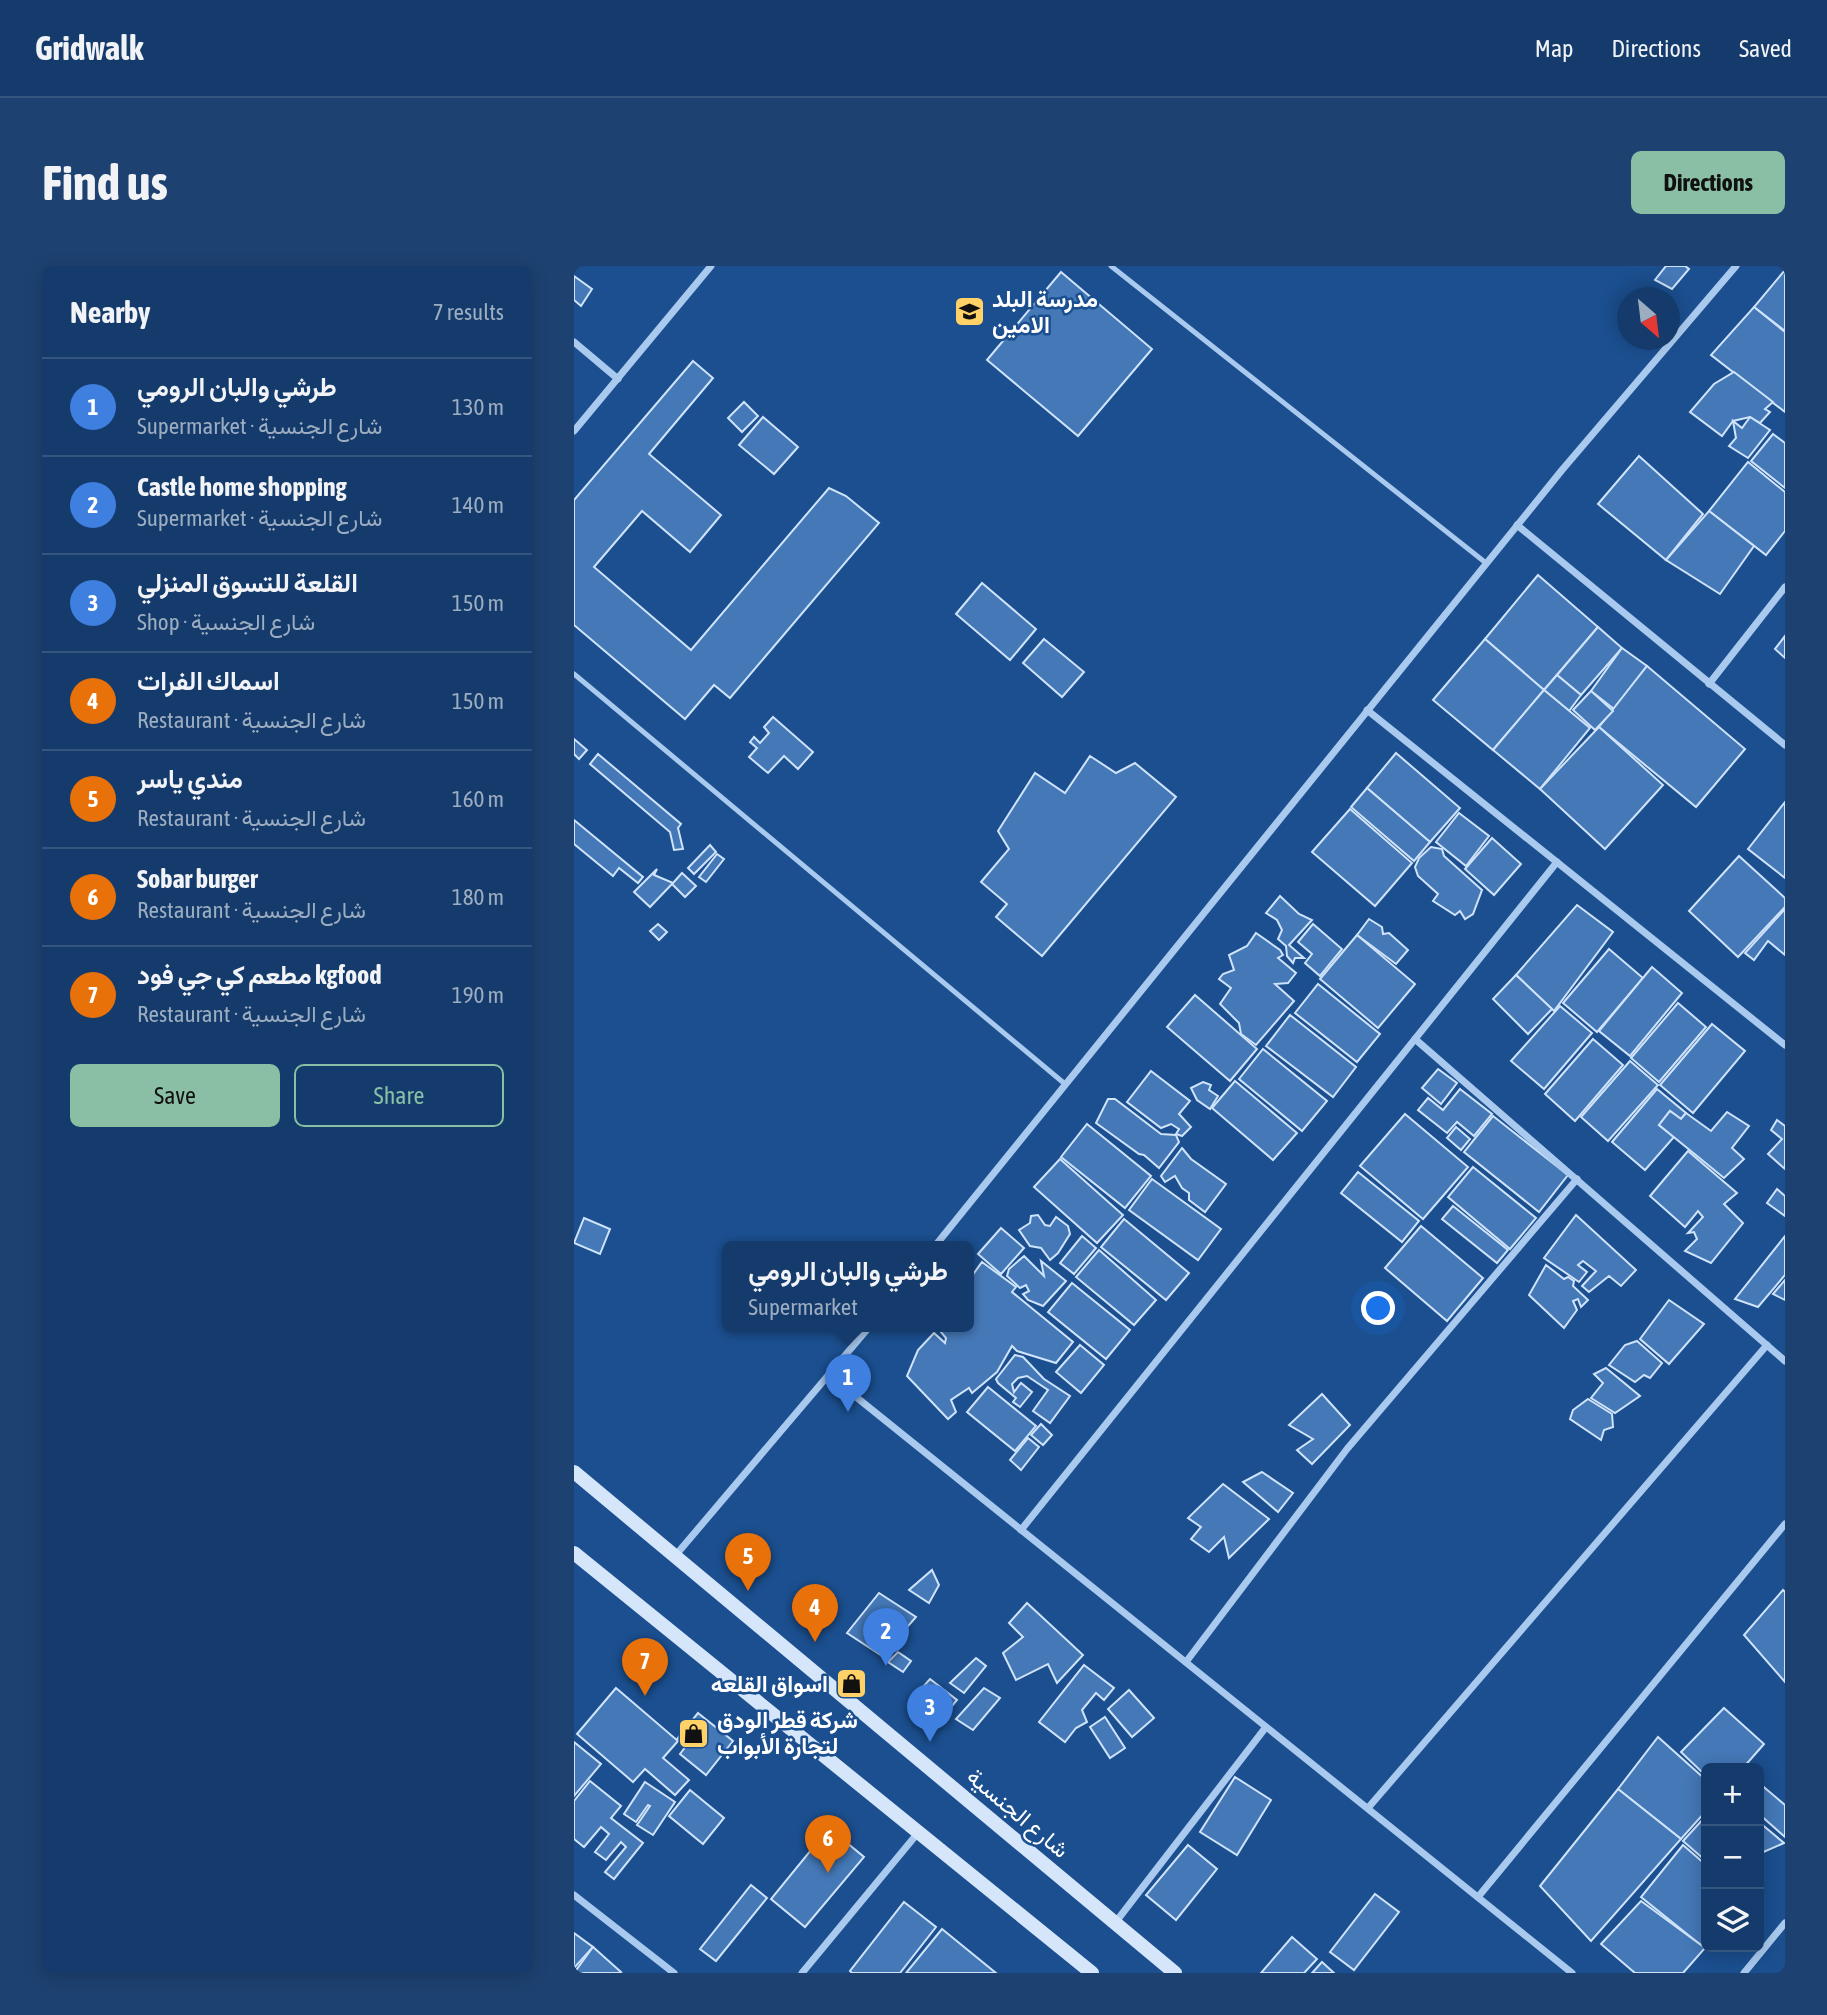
<!DOCTYPE html>
<html lang="en">
<head>
<meta charset="utf-8">
<style>
  :root { --surface:#143b6b; --page:#1d4271; --text:#f1f3f6; --muted:#9dadc1; --line:#33557e; --accent:#8abfa5 }
  body { margin:0; font-family:"Asap Condensed",Vazirmatn,sans-serif; background:var(--page); color:var(--text) }
  .controls { position:absolute; right:21px; bottom:21px; display:grid; overflow:hidden; border-radius:10px; box-shadow:0 4px 18px #0003 }
  .controls button { width:63px; height:63px; display:grid; place-items:center; padding:0; border:0; border-bottom:2px solid var(--line); background:var(--surface); color:var(--text); font:35px sans-serif }
  .compass { position:absolute; left:1043px; top:21px; width:63px; height:63px; border-radius:50%; background:var(--surface); box-shadow:0 4px 18px #0003; rotate:152deg }
  .you { position:absolute; left:805px; top:1043px; width:24px; height:24px; margin:-18px; border:5px solid #fff; border-radius:50%; background:#1a73e8; box-shadow:0 0 0 10px #1a73e833 }
  .badge { display:grid; place-items:center; width:46px; height:46px; border-radius:50%; background:var(--accent); color:#fff; font-size:23px; font-weight:700 }
  .pin { position:absolute; translate:-50% -58px; filter:drop-shadow(0 2px 4px #0008) }
  .pin::after { content:''; position:absolute; top:37px; width:24px; height:21px; background:inherit; clip-path:polygon(0 0,100% 0,50% 100%) }
  .popup { position:absolute; left:148px; top:975px; width:252px; height:91px; box-sizing:border-box; display:grid; place-content:center; border-radius:10px; background:var(--surface); filter:drop-shadow(0 2px 5px #0005); font-size:23px; white-space:nowrap; color:var(--muted) }
  .popup b { font-size:26px; color:var(--text) }
  .popup::after { content:''; position:absolute; left:50%; top:100%; margin-left:-14px; border:14px solid transparent; border-top-color:var(--surface) }
  .list { margin:0; padding:0; list-style:none }
  h2 { display:flex; justify-content:space-between; align-items:center; height:91px; margin:0; padding:0 28px; font-size:30px }
  h2 small { font-size:23px; font-weight:400; color:var(--muted) }
  .list li { display:grid; grid-template-columns:46px 1fr auto; gap:21px; align-items:center; box-sizing:border-box; height:98px; padding:0 28px; border-top:2px solid var(--line) }
  .list b { display:block; font-size:26px; white-space:nowrap }
  .list p { margin:0; font-size:23px; white-space:nowrap; color:var(--muted) }
  .list em { font-size:23px; font-style:normal; color:var(--muted) }
  .actions { display:flex; gap:14px; padding:21px 28px }
  .actions a { flex:1; padding:16px 0; border:2px solid var(--accent); border-radius:10px; text-align:center; font-size:24px; color:var(--accent) }
  .actions .main { background:var(--accent); color:#111 }
  .icon { flex:none; width:38px; height:38px; fill:none; stroke:currentColor; stroke-width:2; stroke-linecap:round; stroke-linejoin:round }
  .map { position:relative; flex:none; width:1211px; height:1707px; overflow:hidden; border-radius:10px }
  header { display:flex; align-items:center; gap:42px; box-sizing:border-box; height:98px; padding:0 35px; background:var(--surface); border-bottom:2px solid var(--line) }
  header strong { font-size:33px }
  nav { display:flex; gap:38px; margin-inline-start:auto; font-size:24px }
  .intro { display:flex; align-items:center; justify-content:space-between; box-sizing:border-box; height:168px; padding:0 42px }
  h1 { margin:0; font-size:49px }
  .button { padding:18px 32px; border-radius:10px; background:var(--accent); color:#111; font-size:24px; font-weight:700 }
  main { display:flex; gap:42px; padding:0 42px }
  aside { flex:1; background:var(--surface); border-radius:10px; box-shadow:0 4px 18px #0003 }
  .map>svg:first-child { display:block }
  .building { fill:#4478b7; stroke:#cfe3fa; stroke-width:2 }
  .lines { fill:none; stroke-linecap:round; stroke-linejoin:round }
  .service { stroke:#a9c9ee; stroke-width:5 }
  .minor { stroke:#a9c9ee; stroke-width:7 }
  .secondary { stroke:#d6e6fa; stroke-width:14 }
  .labels { text-anchor:middle; dominant-baseline:central; stroke-width:5; stroke-linejoin:round; paint-order:stroke }
  .poi-label { font-size:23px; font-weight:bold; fill:#fff; stroke:#1b4f8f; text-anchor:start }
  .street-label { font-size:23px; fill:#fff; stroke:#1b4f8f }
</style>
</head>
<body>
<header>
<strong>Gridwalk</strong>
<nav><a>Map</a><a>Directions</a><a>Saved</a></nav>
</header>
<div class="intro"><h1>Find us</h1><a class="button">Directions</a></div>
<main>
<aside>
<h2>Nearby<small>7 results</small></h2>
<ul class="list">
<li><span class="badge" style="background:#3f7fe0">1</span><div><b>طرشي والبان الرومي</b><p>Supermarket · شارع الجنسية</p></div><em>130 m</em></li>
<li><span class="badge" style="background:#3f7fe0">2</span><div><b>Castle home shopping</b><p>Supermarket · شارع الجنسية</p></div><em>140 m</em></li>
<li><span class="badge" style="background:#3f7fe0">3</span><div><b>القلعة للتسوق المنزلي</b><p>Shop · شارع الجنسية</p></div><em>150 m</em></li>
<li><span class="badge" style="background:#e8710a">4</span><div><b>اسماك الفرات</b><p>Restaurant · شارع الجنسية</p></div><em>150 m</em></li>
<li><span class="badge" style="background:#e8710a">5</span><div><b>مندي ياسر</b><p>Restaurant · شارع الجنسية</p></div><em>160 m</em></li>
<li><span class="badge" style="background:#e8710a">6</span><div><b>Sobar burger</b><p>Restaurant · شارع الجنسية</p></div><em>180 m</em></li>
<li><span class="badge" style="background:#e8710a">7</span><div><b>مطعم کي جي فود kgfood</b><p>Restaurant · شارع الجنسية</p></div><em>190 m</em></li>
</ul>
<div class="actions"><a class="main">Save</a><a>Share</a></div>
</aside>
<div class="map">
<svg width="1211" height="1707" viewBox="0 0 1211 1707">
  <rect width="100%" height="100%" fill="#1b4f8f"/>
  <g class="building">
    <polygon points="1092,0 1111,0 1115,3 1098,23 1081,14"/>
    <polygon points="1211,4 1211,65 1180,41"/>
    <polygon points="487,6 578,83 504,170 413,94"/>
    <polygon points="0,10 18,23 7,40 0,34"/>
    <polygon points="1180,41 1211,66 1211,146 1137,89"/>
    <polygon points="119,95 139,112 75,188 147,249 116,286 68,245 20,301 117,384 255,222 272,230 305,257 156,432 140,419 111,453 0,359 0,234"/>
    <polygon points="1160,106 1199,136 1191,143 1196,146 1186,157 1176,151 1159,155 1148,170 1116,146 1140,118"/>
    <polygon points="170,136 184,150 168,166 154,152"/>
    <polygon points="189,151 224,181 200,208 165,179"/>
    <polygon points="1176,151 1196,164 1174,192 1155,180 1162,172 1159,155 1168,162"/>
    <polygon points="1199,168 1211,177 1211,222 1177,195"/>
    <polygon points="1065,190 1129,248 1092,294 1024,238"/>
    <polygon points="1174,196 1211,226 1211,265 1192,289 1135,245"/>
    <polygon points="1135,245 1180,280 1146,328 1092,294"/>
    <polygon points="964,309 1024,361 970,424 911,373"/>
    <polygon points="408,317 462,363 436,394 382,348"/>
    <polygon points="1024,361 1048,382 1007,429 983,409"/>
    <polygon points="1211,370 1211,392 1201,383"/>
    <polygon points="470,373 510,406 488,431 449,397"/>
    <polygon points="911,373 970,424 919,484 859,434"/>
    <polygon points="1048,382 1073,400 1040,443 1017,425"/>
    <polygon points="1073,400 1171,483 1122,541 1025,461"/>
    <polygon points="983,409 1007,429 995,445 970,424"/>
    <polygon points="970,424 1016,462 966,523 919,484"/>
    <polygon points="1017,425 1039,445 1021,464 999,444"/>
    <polygon points="199,451 239,486 224,503 210,490 194,507 175,491 183,482 176,476 180,471 186,477 195,467 190,461"/>
    <polygon points="1025,461 1089,519 1031,583 966,523"/>
    <polygon points="0,473 13,484 5,493 0,488"/>
    <polygon points="822,487 886,542 856,576 793,522"/>
    <polygon points="24,488 107,558 104,562 109,583 100,584 96,566 16,498"/>
    <polygon points="516,490 542,507 561,497 602,531 468,690 422,651 433,638 407,616 435,583 424,565 461,507 491,527"/>
    <polygon points="793,522 856,576 840,595 777,541"/>
    <polygon points="1211,536 1211,612 1174,583"/>
    <polygon points="776,543 838,597 801,640 738,586"/>
    <polygon points="885,547 915,570 892,600 862,576"/>
    <polygon points="0,554 69,611 64,617 45,602 39,610 0,578"/>
    <polygon points="918,572 947,598 920,629 891,603"/>
    <polygon points="136,579 142,586 120,608 114,602"/>
    <polygon points="857,581 868,583 870,590 908,624 899,648 891,653 886,645 881,649 859,635 864,628 844,610 841,601 845,592"/>
    <polygon points="143,588 150,593 132,616 125,611"/>
    <polygon points="1165,590 1211,632 1211,641 1164,691 1115,645"/>
    <polygon points="83,603 80,609 99,617 108,607 122,620 111,631 98,618 76,641 60,626"/>
    <polygon points="706,630 725,648 738,654 715,679 730,692 721,692 719,697 713,690 712,680 704,673 708,664 703,654 692,647"/>
    <polygon points="1003,639 1039,666 980,745 942,709"/>
    <polygon points="1211,643 1211,689 1194,675 1180,694 1171,687"/>
    <polygon points="795,653 808,661 809,668 815,667 834,684 822,698 783,669"/>
    <polygon points="84,658 93,666 85,674 76,665"/>
    <polygon points="739,658 768,683 746,710 731,697 738,688 724,676"/>
    <polygon points="682,667 706,684 709,689 704,692 722,707 714,717 701,718 720,735 682,779 667,768 665,757 646,738 657,722 645,713 649,708 660,704 655,689 673,680"/>
    <polygon points="783,669 841,718 804,762 746,713"/>
    <polygon points="1035,683 1069,712 1023,766 989,737"/>
    <polygon points="1078,701 1108,727 1056,790 1025,765"/>
    <polygon points="942,709 978,743 954,768 919,733"/>
    <polygon points="744,718 806,768 783,796 721,747"/>
    <polygon points="621,729 683,783 656,815 593,761"/>
    <polygon points="1104,737 1132,761 1085,816 1057,792"/>
    <polygon points="986,740 1018,767 970,823 937,795"/>
    <polygon points="716,749 782,801 759,831 692,780"/>
    <polygon points="1138,758 1171,785 1119,847 1086,819"/>
    <polygon points="1019,773 1049,799 1001,855 971,828"/>
    <polygon points="689,783 753,835 728,865 665,813"/>
    <polygon points="1056,795 1084,819 1034,875 1007,851"/>
    <polygon points="864,803 883,817 867,838 848,822"/>
    <polygon points="577,805 616,835 605,848 617,861 608,870 602,868 605,863 597,858 587,862 553,836"/>
    <polygon points="661,815 723,867 699,894 638,842"/>
    <polygon points="629,816 637,819 635,824 644,830 636,843 623,834 617,822"/>
    <polygon points="886,823 918,848 900,870 883,856 873,867 844,844 854,832 869,844"/>
    <polygon points="1083,823 1112,847 1107,853 1096,845 1085,859 1100,871 1071,904 1038,876"/>
    <polygon points="534,833 541,833 587,868 602,869 605,876 585,902 570,889 565,888 522,857"/>
    <polygon points="1096,845 1107,853 1112,847 1137,865 1153,846 1175,860 1158,882 1170,893 1150,912 1085,859"/>
    <polygon points="831,848 894,901 849,953 786,900"/>
    <polygon points="919,850 994,909 965,946 890,886"/>
    <polygon points="1203,854 1211,860 1211,903 1194,888 1208,873 1197,864"/>
    <polygon points="513,858 577,910 551,942 487,891"/>
    <polygon points="882,861 896,873 887,884 873,872"/>
    <polygon points="608,882 617,893 652,918 631,946 615,934 615,927 608,922 601,910 591,916 587,910"/>
    <polygon points="1114,885 1163,927 1150,938 1169,957 1137,997 1111,985 1123,973 1120,966 1114,967 1129,951 1124,945 1111,961 1076,930"/>
    <polygon points="486,893 549,949 523,977 460,921"/>
    <polygon points="899,901 962,952 936,983 874,931"/>
    <polygon points="784,906 845,955 828,976 767,927"/>
    <polygon points="578,913 647,963 624,994 555,944"/>
    <polygon points="1203,923 1211,930 1211,950 1193,937"/>
    <polygon points="879,940 934,984 923,997 868,953"/>
    <polygon points="464,949 471,959 476,960 482,951 494,960 496,968 484,987 476,994 467,982 456,980 445,964 456,957 457,950"/>
    <polygon points="1002,949 1062,1004 1047,1020 1035,1010 1015,1026 1008,1020 1022,1005 1009,995 1004,999 1013,1006 1005,1016 970,992"/>
    <polygon points="10,952 36,963 26,988 0,977"/>
    <polygon points="550,953 615,1007 592,1034 527,981"/>
    <polygon points="847,960 909,1012 873,1055 811,1002"/>
    <polygon points="427,962 450,982 427,1008 404,988"/>
    <polygon points="508,970 522,982 500,1008 486,997"/>
    <polygon points="1211,970 1211,1009 1184,1041 1161,1033"/>
    <polygon points="525,984 582,1034 560,1059 502,1011"/>
    <polygon points="450,990 470,1010 467,995 492,1015 469,1040 454,1034 449,1028 455,1025 452,1019 446,1022 433,1010 435,1003"/>
    <polygon points="408,996 442,1021 438,1026 499,1076 482,1097 443,1085 438,1080 423,1106 398,1127 395,1122 377,1134 382,1146 374,1153 333,1110 344,1084 360,1067 371,1077 372,1072 362,1060 395,1060 395,1014"/>
    <polygon points="972,999 990,1013 994,1011 1000,1015 999,1020 1014,1034 1007,1041 1004,1033 999,1035 1003,1044 990,1062 955,1029"/>
    <polygon points="1211,1014 1211,1034 1199,1028"/>
    <polygon points="498,1017 556,1064 532,1093 474,1046"/>
    <polygon points="1095,1034 1130,1058 1095,1098 1066,1073"/>
    <polygon points="1063,1075 1088,1097 1076,1112 1070,1109 1061,1116 1035,1099 1051,1079"/>
    <polygon points="506,1079 530,1099 507,1127 482,1106"/>
    <polygon points="441,1089 449,1091 470,1113 496,1130 476,1157 459,1145 474,1124 453,1110 444,1112 438,1118 440,1126 447,1117 458,1126 446,1141 439,1136 442,1132 424,1117 422,1113"/>
    <polygon points="1032,1102 1066,1130 1041,1147 1017,1132 1029,1117 1020,1108"/>
    <polygon points="414,1121 462,1160 441,1185 393,1146"/>
    <polygon points="748,1128 776,1159 738,1198 723,1184 739,1173 715,1159"/>
    <polygon points="1014,1133 1038,1148 1039,1161 1030,1164 1027,1174 996,1153 999,1144"/>
    <polygon points="467,1158 478,1169 469,1179 457,1169"/>
    <polygon points="454,1172 465,1181 447,1204 436,1194"/>
    <polygon points="688,1206 719,1227 704,1246 669,1216"/>
    <polygon points="649,1218 695,1253 655,1292 650,1271 635,1286 617,1273 627,1261 614,1252"/>
    <polygon points="358,1304 365,1319 355,1337 335,1324"/>
    <polygon points="1209,1324 1211,1326 1211,1416 1170,1369"/>
    <polygon points="305,1327 342,1351 308,1390 273,1367"/>
    <polygon points="453,1337 509,1389 483,1417 474,1398 442,1414 429,1387 449,1371 435,1357"/>
    <polygon points="324,1386 337,1395 329,1406 314,1396"/>
    <polygon points="402,1392 412,1400 390,1427 376,1417"/>
    <polygon points="510,1399 540,1422 530,1434 522,1427 508,1444 513,1456 502,1462 491,1476 465,1456"/>
    <polygon points="356,1413 383,1434 374,1445 346,1424"/>
    <polygon points="42,1422 104,1475 89,1492 115,1514 101,1529 71,1503 59,1516 3,1468"/>
    <polygon points="410,1422 426,1432 399,1464 382,1453"/>
    <polygon points="555,1424 580,1452 558,1471 534,1443"/>
    <polygon points="1150,1442 1190,1478 1169,1502 1132,1502 1132,1510 1107,1486"/>
    <polygon points="124,1447 159,1475 132,1509 106,1488 112,1480 103,1473"/>
    <polygon points="531,1451 551,1482 536,1492 516,1461"/>
    <polygon points="1084,1471 1132,1514 1132,1545 1107,1573 1044,1523"/>
    <polygon points="0,1476 27,1498 0,1530"/>
    <polygon points="661,1511 697,1534 663,1589 626,1566"/>
    <polygon points="16,1515 47,1540 37,1552 69,1577 40,1613 31,1606 52,1581 47,1576 32,1594 21,1586 35,1568 27,1561 10,1581 0,1573 0,1535"/>
    <polygon points="71,1516 101,1536 79,1569 63,1559 76,1540 74,1539 62,1556 50,1548"/>
    <polygon points="1185,1517 1211,1539 1211,1571 1185,1548"/>
    <polygon points="1044,1523 1107,1573 1017,1675 966,1620"/>
    <polygon points="116,1524 150,1552 129,1578 95,1550"/>
    <polygon points="1131,1551 1132,1553 1132,1595 1109,1575"/>
    <polygon points="1185,1556 1210,1577 1185,1588"/>
    <polygon points="255,1562 290,1591 231,1661 197,1633"/>
    <polygon points="614,1579 643,1603 602,1654 572,1629"/>
    <polygon points="1109,1579 1132,1599 1132,1675 1128,1680 1067,1631"/>
    <polygon points="177,1619 193,1632 142,1695 126,1683"/>
    <polygon points="801,1628 825,1646 780,1704 756,1686"/>
    <polygon points="1067,1635 1131,1682 1109,1707 1061,1707 1027,1678"/>
    <polygon points="330,1636 362,1661 326,1707 278,1707 276,1705"/>
    <polygon points="368,1663 422,1707 332,1707"/>
    <polygon points="0,1667 19,1681 0,1702"/>
    <polygon points="718,1671 743,1693 730,1707 687,1707"/>
    <polygon points="19,1681 47,1706 45,1707 0,1707"/>
    <polygon points="748,1696 760,1707 738,1707"/>
  </g>
  <g class="lines">
    <g class="service">
      <polyline points="537,0 912,297"/>
      <polyline points="0,408 491,818"/>
    </g>
    <g class="minor">
      <polyline points="0,76 44,113"/>
      <polyline points="0,165 137,0"/>
      <polyline points="943,259 1211,479"/>
      <polyline points="1135,418 1211,321"/>
      <polyline points="793,444 1211,779"/>
      <polyline points="841,773 1211,1095"/>
      <polyline points="361,980 988,204 1162,0"/>
      <polyline points="256,1110 998,1707"/>
      <polyline points="447,1264 983,596"/>
      <polyline points="101,1290 296,1060"/>
      <polyline points="612,1396 773,1183 1003,913"/>
      <polyline points="794,1542 1193,1079"/>
      <polyline points="0,1629 100,1707"/>
      <polyline points="904,1631 1211,1258"/>
      <polyline points="541,1657 692,1461"/>
      <polyline points="228,1707 343,1568"/>
      <polyline points="1170,1707 1211,1657"/>
    </g>
    <g class="secondary">
      <polyline points="0,1206 601,1707"/>
      <polyline points="0,1287 518,1707"/>
    </g>
  </g>
  <defs>
    <symbol id="school-square" viewBox="-11 -11 22 22"><rect x="-9" y="-9" width="18" height="18" rx="4" fill="#ffd166" stroke="#1b4f8f"/><path d="M0-5L7-2L0 1L-7-2ZM-4 1L0 2.5L4 1V4Q0 6-4 4Z" fill="#111"/></symbol>
    <symbol id="shop-square" viewBox="-11 -11 22 22"><rect x="-9" y="-9" width="18" height="18" rx="4" fill="#ffd166" stroke="#1b4f8f"/><path d="M-5-2.5h2.3a2.7 3.5 0 0 1 5.4 0H5L5.5 6h-11ZM-1.5-2.5h3a1.5 2.3 0 0 0-3 0Z" fill="#111"/></symbol>
  </defs>
  <g fill-rule="evenodd">
    <use href="#school-square" x="378" y="28" width="35" height="35"/>
    <use href="#shop-square" x="260" y="1400" width="35" height="35"/>
    <use href="#shop-square" x="102" y="1450" width="35" height="35"/>
  </g>
  <g class="labels">
    <g class="poi-label">
      <text x="418" y="33">مدرسة البلد<tspan x="418" dy="26">الامين</tspan></text>
      <text x="254" y="1418" text-anchor="end">اسواق القلعه</text>
      <text x="143" y="1454">شركة قطر الودق<tspan x="143" dy="26">لتجارة الأبواب</tspan></text>
    </g>
    <g class="street-label">
      <text transform="translate(444 1547) rotate(40)">شارع الجنسية</text>
    </g>
  </g>
</svg>
<div class="controls">
<button>+</button>
<button>−</button>
<button><svg class="icon" aria-label="layers" viewBox="0 0 24 24"><path d="M12 4l9 5-9 5-9-5zM3 14l9 5 9-5"/></svg></button>
</div>
<svg class="compass" viewBox="-18 -18 36 36"><path d="M0-13l5 13h-10z" fill="#e53935"/><path d="M0 13l5-13h-10z" fill="#9dadc1"/></svg>
<div class="you"></div>
<div class="pin badge" style="left:274px;top:1146px;background:#3f7fe0">1</div>
<div class="popup"><b>طرشي والبان الرومي</b>Supermarket</div>
<div class="pin badge" style="left:312px;top:1400px;background:#3f7fe0">2</div>
<div class="pin badge" style="left:356px;top:1476px;background:#3f7fe0">3</div>
<div class="pin badge" style="left:241px;top:1376px;background:#e8710a">4</div>
<div class="pin badge" style="left:174px;top:1325px;background:#e8710a">5</div>
<div class="pin badge" style="left:254px;top:1607px;background:#e8710a">6</div>
<div class="pin badge" style="left:71px;top:1430px;background:#e8710a">7</div>
</div>
</main>
</body>
</html>
